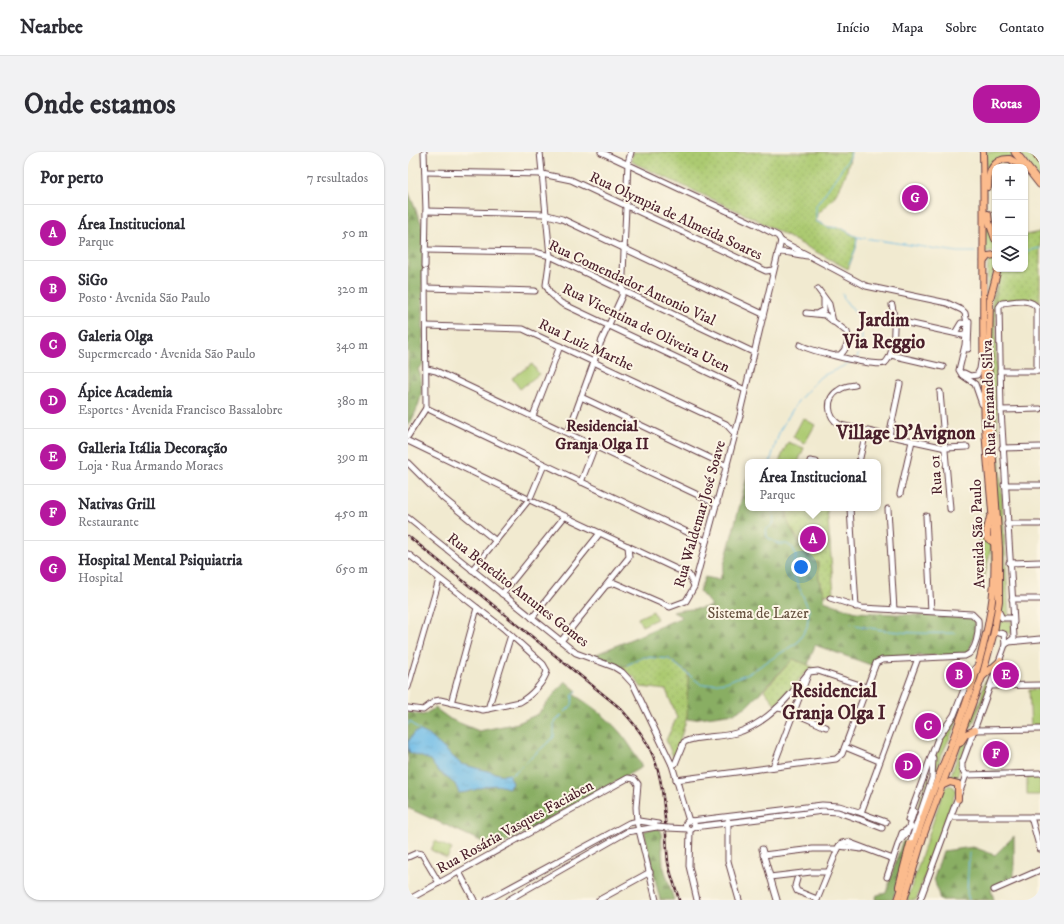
<!DOCTYPE html>
<html lang="pt">
<head>
<meta charset="utf-8">
<style>
  :root { --surface:#fff; --page:#f2f2f3; --text:#2b2b33; --muted:#7c7c81; --line:#e1e1e2; --accent:#b5179e }
  body { margin:0; font-family:"IM FELL DW Pica",serif; background:var(--page); color:var(--text) }
  .controls { position:absolute; right:12px; top:12px; display:grid; overflow:hidden; border-radius:8px; box-shadow:0 1px 3px #0004 }
  .controls button { width:36px; height:36px; display:grid; place-items:center; padding:0; border:0; border-bottom:1px solid var(--line); background:var(--surface); color:var(--text); font:20px sans-serif }
  .you { position:absolute; left:393px; top:415px; width:14px; height:14px; margin:-10px; border:3px solid #fff; border-radius:50%; background:#1a73e8; box-shadow:0 0 0 6px #1a73e833 }
  .badge { display:grid; place-items:center; width:26px; height:26px; border-radius:50%; background:var(--accent); color:#fff; font-size:13px; font-weight:700 }
  .pin { position:absolute; translate:-50% -50%; border:2px solid #fff; box-shadow:0 1px 4px #0006 }
  .popup { position:absolute; left:337px; top:307px; width:136px; height:52px; box-sizing:border-box; display:grid; place-content:center; border-radius:8px; background:var(--surface); filter:drop-shadow(0 1px 3px #0005); font-size:13px; white-space:nowrap; color:var(--muted) }
  .popup b { font-size:15px; color:var(--text) }
  .popup::after { content:''; position:absolute; left:50%; top:100%; margin-left:-8px; border:8px solid transparent; border-top-color:var(--surface) }
  .list { margin:0; padding:0; list-style:none }
  h2 { display:flex; justify-content:space-between; align-items:center; height:52px; margin:0; padding:0 16px; font-size:17px }
  h2 small { font-size:13px; font-weight:400; color:var(--muted) }
  .list li { display:grid; grid-template-columns:26px 1fr auto; gap:12px; align-items:center; box-sizing:border-box; height:56px; padding:0 16px; border-top:1px solid var(--line) }
  .list b { display:block; font-size:15px; white-space:nowrap }
  .list p { margin:0; font-size:13px; white-space:nowrap; color:var(--muted) }
  .list em { font-size:13px; font-style:normal; color:var(--muted) }
  .icon { flex:none; width:22px; height:22px; fill:none; stroke:currentColor; stroke-width:2; stroke-linecap:round; stroke-linejoin:round }
  .map { position:relative; flex:none; width:632px; height:748px; overflow:hidden; border-radius:16px }
  header { display:flex; align-items:center; gap:24px; box-sizing:border-box; height:56px; padding:0 20px; background:var(--surface); border-bottom:1px solid var(--line) }
  header strong { font-size:19px }
  nav { display:flex; gap:22px; margin-inline-start:auto; font-size:14px }
  .intro { display:flex; align-items:center; justify-content:space-between; box-sizing:border-box; height:96px; padding:0 24px }
  h1 { margin:0; font-size:28px }
  .button { padding:10px 18px; border-radius:16px; background:var(--accent); color:#fff; font-size:14px; font-weight:700 }
  main { display:flex; gap:24px; padding:0 24px }
  aside { flex:1; background:var(--surface); border-radius:16px; box-shadow:0 1px 3px #0004 }
  .map>svg:first-child { display:block }
  .grass { fill:#acca71; stroke:#7b744e }
  .forest { fill:url(#forest-firs); stroke:#6a6647 }
  .park { fill:url(#park-dots); stroke:#7b744e }
  .water { fill:url(#water-ripples); stroke:#5c6d89 }
  .lines { fill:none; stroke-linecap:round; stroke-linejoin:round }
  .stream { stroke:#6dbbe7; stroke-width:1 }
  .minor-casing { stroke:#633d44; stroke-width:7 }
  .major-casing { stroke:#633d44; stroke-width:8 }
  .highway-casing { stroke:#633d44; stroke-width:9 }
  .minor { stroke:#fff; stroke-width:5 }
  .major { stroke:#fbbb8d; stroke-width:6 }
  .highway { stroke:#fbbb8d; stroke-width:7 }
  .rail-casing { stroke:#4a1f2b; stroke-width:2.5 }
  .rail { stroke:#fcf5e5; stroke-width:1; stroke-dasharray:3; stroke-linecap:butt }
  .minor-bridge-casing { stroke:#633d44; stroke-width:7; stroke-linecap:butt }
  .minor-bridge { stroke:#fff; stroke-width:5 }
  .labels { text-anchor:middle; dominant-baseline:central; stroke-width:4; stroke-linejoin:round; paint-order:stroke }
  .street-label { font-size:15px; fill:#4a1f2b; stroke:#fcf5e5 }
  .park-label { font-size:15px; fill:#675240; stroke:#fcf5e5 }
  .neighbourhood-label { font-size:16px; font-weight:bold; fill:#4a1f2b; stroke:#fcf5e5 }
  .district-label { font-size:19px; font-weight:bold; fill:#4a1f2b; stroke:#fcf5e5 }
</style>
</head>
<body>
<header>
<strong>Nearbee</strong>
<nav><a>Início</a><a>Mapa</a><a>Sobre</a><a>Contato</a></nav>
</header>
<div class="intro"><h1>Onde estamos</h1><a class="button">Rotas</a></div>
<main>
<aside>
<h2>Por perto<small>7 resultados</small></h2>
<ul class="list">
<li><span class="badge">A</span><div><b>Área Institucional</b><p>Parque</p></div><em>50 m</em></li>
<li><span class="badge">B</span><div><b>SiGo</b><p>Posto · Avenida São Paulo</p></div><em>320 m</em></li>
<li><span class="badge">C</span><div><b>Galeria Olga</b><p>Supermercado · Avenida São Paulo</p></div><em>340 m</em></li>
<li><span class="badge">D</span><div><b>Ápice Academia</b><p>Esportes · Avenida Francisco Bassalobre</p></div><em>380 m</em></li>
<li><span class="badge">E</span><div><b>Galleria Itália Decoração</b><p>Loja · Rua Armando Moraes</p></div><em>390 m</em></li>
<li><span class="badge">F</span><div><b>Nativas Grill</b><p>Restaurante</p></div><em>450 m</em></li>
<li><span class="badge">G</span><div><b>Hospital Mental Psiquiatria</b><p>Hospital</p></div><em>650 m</em></li>
</ul>
</aside>
<div class="map">
<svg width="632" height="748" viewBox="0 0 632 748">
  <defs>
    <pattern id="forest-firs" width="22" height="20" patternUnits="userSpaceOnUse"><rect width="22" height="20" fill="#89ae63"/><path d="M5 1l3.5 6h-7zM16 11l3.5 6h-7z" fill="#728d52"/></pattern>
    <pattern id="park-dots" width="8" height="8" patternUnits="userSpaceOnUse"><rect width="8" height="8" fill="#acca71"/><path d="M2 2h.1M6 6h.1" fill="none" stroke="#96ad62" stroke-width="1.8" stroke-linecap="round"/></pattern>
    <pattern id="water-ripples" width="26" height="14" patternUnits="userSpaceOnUse"><rect width="26" height="14" fill="#6dbbe7"/><path d="M2 4q2-2 4 0t4 0M15 11q2-2 4 0t4 0" fill="none" stroke="#60a0c6"/></pattern>
  </defs>
  <rect width="100%" height="100%" fill="#fcf5e5"/>
  <filter id="ink" filterUnits="userSpaceOnUse"><feTurbulence type="fractalNoise" baseFrequency=".025" numOctaves="2"/><feDisplacementMap in="SourceGraphic" scale="8" xChannelSelector="R" yChannelSelector="G"/><feConvolveMatrix kernelMatrix="1 2 1 2 8 2 1 2 1" color-interpolation-filters="sRGB"/></filter>
  <filter id="wash" filterUnits="userSpaceOnUse"><feTurbulence type="fractalNoise" baseFrequency=".012" numOctaves="4" result="noise"/><feDisplacementMap in="SourceGraphic" scale="16" xChannelSelector="R" yChannelSelector="G"/><feGaussianBlur stdDeviation="0.9" result="paint"/><feColorMatrix in="noise" values="0 0 0 0 0 0 0 0 0 0 0 0 0 0 0 0 0 1.4 0 .05"/><feComposite in="paint" operator="in"/></filter>
  <g filter="url(#wash)">
    <rect width="100%" height="100%" fill="#f1ead0"/>
    <g class="grass">
      <path d="M578,0H605L609,6C570,0 575,55 581,76C583,85 587,91 587,100H581L576,103Z"/>
      <polygon points="611,0 623,0 632,13 632,28"/>
      <path d="M580,106H587C587,121 582,135 580,150L590,441L584,479L582,477L586,448L577,182Z"/>
      <polygon points="590,128 587,143 590,276 601,465 595,465 593,459 594,448 583,247 584,146"/>
      <polygon points="124,212 131,222 112,237 104,226"/>
      <polygon points="395,266 407,273 397,291 385,285"/>
      <polygon points="380,290 396,296 390,310 371,310"/>
      <polygon points="581,371 583,396 575,432 570,372"/>
      <polygon points="245,459 249,467 234,474 230,466"/>
      <polygon points="590,465 596,469 604,469 603,482 589,478"/>
      <path d="M584,520L586,522L564,574L559,578L558,574C562,565 571,556 573,546C576,535 575,528 584,520Z"/>
      <polygon points="563,525 565,525 546,577 532,606 529,623 504,689 525,627 526,608 534,585 551,557"/>
      <polygon points="632,537 632,574 623,575 621,538"/>
      <polygon points="562,583 548,629 541,628 556,587"/>
      <polygon points="520,623 522,627 506,672 504,672"/>
      <polygon points="632,624 632,643 619,643 619,625"/>
      <polygon points="541,633 546,635 548,639 508,748 499,748 536,637"/>
      <polygon points="27,689 44,697 39,706 23,698"/>
    </g>
    <g class="forest">
      <path d="M0,39L15,75V213L10,217C19,237 10,257 0,275Z"/>
      <path d="M340,322V356H378C379,377 393,393 405,410H410L411,426L417,442L416,449L448,460L565,466L569,475L561,500L556,503L471,505L463,513L407,493L400,513L385,507L339,554L327,561L277,568L280,521L261,507L236,505L213,516L184,504L274,465L265,460C278,456 291,458 304,454L291,439L297,425L312,428Z"/>
      <path d="M157,529L169,539L165,542C198,563 217,580 234,615L88,696L0,656V560L15,563L27,556L42,567L71,579L110,571L130,562Z"/>
      <polygon points="248,676 253,678 255,713 266,748 252,748 236,679"/>
      <polygon points="606,684 606,727 583,737 586,748 532,748 526,726 535,699 565,695 587,703"/>
      <polygon points="497,689 500,692 485,748 467,748 469,743 478,741 494,690"/>
    </g>
    <g class="park">
      <path d="M225,0H443C438,27 431,45 409,62L408,69L420,75L433,76L449,85L448,96L440,117L347,67L226,11L223,8Z"/>
      <polygon points="632,80 632,153 630,147 587,149 592,117 617,117 617,83"/>
      <polygon points="378,356 419,356 426,442 417,442 411,426 410,410 405,410 381,373"/>
      <polygon points="236,505 261,507 280,521 279,565 266,607 258,588 269,565 258,538 233,535 227,526 213,516"/>
      <polygon points="385,507 405,515 406,517 397,521 368,553 356,538"/>
    </g>
    <path class="water" d="M13,579L21,583L53,612L95,623L101,622L105,631L100,636C80,628 70,640 51,641L47,632L29,618L22,608L1,600L0,590L7,580Z"/>
    <g class="lines">
      <g class="stream">
        <polyline points="449,85 550,100 567,100"/>
        <polyline points="617,99 632,96"/>
        <polyline points="441,113 448,96 449,85 433,76 420,75 408,69 408,54 442,5 443,0"/>
        <polyline points="435,142 436,147 453,168 454,191 449,206"/>
        <polyline points="362,310 372,278 390,249 412,225 444,210"/>
        <path d="M443,472C481,481 508,482 547,481"/>
        <polyline points="219,513 236,505 261,507 294,533 318,530 343,520 390,490 399,475 401,458 384,419 388,405 385,396 379,392 370,392 359,385 358,378 366,371 365,356"/>
        <polyline points="0,573 2,569 12,579"/>
        <polyline points="100,623 105,622 146,585 146,571 164,553 165,542 169,539"/>
        <polyline points="561,748 559,741 561,701"/>
      </g>
    </g>
  </g>
  <g filter="url(#ink)">
    <g class="lines">
      <defs>
        <g id="minor">
          <polyline points="16,0 18,59 17,114"/>
          <polyline points="132,0 142,104 138,133 142,141 153,151 337,238"/>
          <polyline points="193,0 347,72 370,84 373,89"/>
          <polyline points="17,20 134,22 163,28 358,119 365,118"/>
          <polyline points="18,59 136,62 154,67 355,162"/>
          <polyline points="373,89 458,134 539,151 554,158 557,161 559,171 557,193 551,218 554,223 567,232 574,252"/>
          <polyline points="17,98 127,100 142,104 345,200"/>
          <path d="M370,101C374,98 394,104 402,104"/>
          <polyline points="18,136 127,139"/>
          <polyline points="410,137 421,152 425,170"/>
          <path d="M398,161L417,163L439,180C442,188 438,198 432,203H428"/>
          <polyline points="410,161 416,158 416,147"/>
          <polyline points="486,168 559,184"/>
          <polyline points="19,174 115,177 318,272 327,282"/>
          <polyline points="547,181 553,171 560,172"/>
          <polyline points="193,190 214,144 220,11 223,0"/>
          <path d="M392,193C403,199 467,215 477,211C488,201 487,166 484,153"/>
          <polyline points="560,197 561,169"/>
          <polyline points="483,203 535,215"/>
          <polyline points="19,217 28,219 309,352"/>
          <polyline points="592,219 631,219"/>
          <polyline points="556,221 562,224 569,223 572,217 573,210"/>
          <path d="M447,233C441,234 436,234 431,238C417,246 419,265 432,273L538,296L559,295"/>
          <polyline points="532,240 542,357"/>
          <polyline points="173,245 319,314"/>
          <polyline points="18,256 298,389"/>
          <polyline points="333,256 373,89"/>
          <polyline points="593,258 632,257"/>
          <polyline points="125,264 152,194"/>
          <polyline points="160,281 192,193"/>
          <polyline points="0,284 18,256 17,119"/>
          <polyline points="481,284 492,232"/>
          <polyline points="0,289 118,346"/>
          <polyline points="594,296 632,295"/>
          <polyline points="402,309 408,310"/>
          <polyline points="451,310 458,280"/>
          <polyline points="0,311 35,346 88,389"/>
          <polyline points="173,330 187,294"/>
          <polyline points="596,333 632,333"/>
          <polyline points="492,342 504,289"/>
          <polyline points="123,344 136,313"/>
          <polyline points="124,349 281,423 286,434"/>
          <polyline points="442,356 448,455"/>
          <polyline points="480,357 486,458"/>
          <polyline points="518,364 523,459"/>
          <polyline points="0,366 168,501 206,515 214,520 225,532 264,613 281,669"/>
          <polyline points="599,372 632,372"/>
          <path d="M0,402L95,476L135,512L139,519C136,530 123,544 112,550L75,558L32,548L27,549L15,558L0,556"/>
          <polyline points="601,411 632,410"/>
          <polyline points="64,418 119,350"/>
          <polyline points="199,433 207,431 262,455 278,449 286,435 333,260"/>
          <polyline points="94,442 157,364"/>
          <polyline points="604,447 632,447"/>
          <polyline points="590,458 594,466 602,466"/>
          <polyline points="124,466 192,381"/>
          <path d="M606,470L593,258L591,155L594,151C606,150 623,145 629,156V219"/>
          <polyline points="153,489 221,405 220,394"/>
          <polyline points="601,490 632,487"/>
          <polyline points="597,493 606,486 605,467"/>
          <polyline points="583,534 632,533"/>
          <polyline points="0,535 31,428"/>
          <polyline points="43,551 69,456"/>
          <path d="M369,556C377,556 408,571 418,575"/>
          <polyline points="80,557 103,483"/>
          <polyline points="567,578 632,577"/>
          <polyline points="437,595 471,609"/>
          <path d="M264,613L267,612L276,590C292,583 311,586 328,581C359,572 382,544 401,520"/>
          <polyline points="365,615 401,520 410,519 458,535"/>
          <polyline points="558,623 554,617 554,611 597,493 596,482 586,480"/>
          <polyline points="558,623 632,621"/>
          <path d="M268,628L428,607L434,602L468,511L474,508L557,504C569,500 571,479 570,468L564,462L454,456L422,446"/>
          <polyline points="544,665 632,665"/>
          <polyline points="623,665 632,697"/>
          <polyline points="451,667 474,676"/>
          <polyline points="500,668 530,586 546,563 560,527 568,515"/>
          <circle cx="282" cy="673" r="4.5"/>
          <polyline points="283,669 414,653 431,654 451,660"/>
          <polyline points="320,669 320,709 331,748"/>
          <polyline points="478,670 453,661 510,506"/>
          <polyline points="286,675 415,659 430,660 450,667"/>
          <polyline points="260,676 280,677"/>
          <polyline points="282,678 281,714 289,748"/>
          <polyline points="491,690 499,681 506,659"/>
          <polyline points="502,692 524,626 525,606"/>
          <polyline points="431,694 453,697"/>
          <polyline points="354,697 369,748"/>
          <polyline points="355,703 405,697 430,697"/>
          <polyline points="0,705 9,701 14,702 31,731"/>
          <polyline points="51,720 66,748"/>
          <polyline points="362,725 403,720 420,720"/>
          <polyline points="479,725 494,681 503,675"/>
          <polyline points="389,727 387,734 389,739 409,747"/>
          <polyline points="586,738 632,718"/>
          <polyline points="0,748 220,626 226,627 230,632 228,655 229,670 248,748"/>
          <polyline points="79,748 221,671 231,669 250,672"/>
          <polyline points="100,748 219,680 249,675"/>
          <polyline points="191,748 242,720"/>
          <polyline points="409,748 431,694 434,691 440,690 485,707"/>
          <polyline points="512,748 558,623"/>
        </g>
        <g id="major">
          <path d="M580,35C580,20 585,6 602,7L615,15"/>
          <polyline points="580,62 581,70 587,87"/>
          <polyline points="576,109 580,104 587,103"/>
          <polyline points="582,365 579,378 579,386 585,390"/>
          <polyline points="574,525 592,509"/>
          <polyline points="552,591 558,582 567,578"/>
          <polyline points="533,634 542,630 550,632 550,647"/>
          <polyline points="491,734 502,692"/>
          <path d="M490,748C498,725 503,701 511,678C536,605 571,533 583,456C593,396 579,333 577,272C573,182 577,91 575,0"/>
          <polyline points="496,748 516,682 574,525 586,480 591,449 591,396 580,236 582,147 590,117"/>
        </g>
        <g id="highway">
          <polyline points="607,0 632,32"/>
          <polyline points="627,0 632,8"/>
        </g>
      </defs>
      <use href="#minor" class="minor-casing"/>
      <use href="#major" class="major-casing"/>
      <use href="#highway" class="highway-casing"/>
      <use href="#minor" class="minor"/>
      <use href="#major" class="major"/>
      <use href="#highway" class="highway"/>
      <defs>
        <path id="rail" d="M0,384L212,556C223,568 234,581 241,595C259,630 256,672 260,710C262,722 268,736 271,748"/>
      </defs>
      <use href="#rail" class="rail-casing"/>
      <use href="#rail" class="rail"/>
      <defs>
        <polyline id="minor-bridge" points="249,675 260,676"/>
      </defs>
      <use href="#minor-bridge" class="minor-bridge-casing"/>
      <use href="#minor-bridge" class="minor-bridge"/>
    </g>
  </g>
  <g class="labels">
    <g class="street-label">
      <text transform="translate(268 64) rotate(25)">Rua Olympia de Almeida Soares</text>
      <text transform="translate(224 131) rotate(25)">Rua Comendador Antonio Vial</text>
      <text transform="translate(238 176) rotate(26)">Rua Vicentina de Oliveira Uten</text>
      <text transform="translate(178 193) rotate(25)">Rua Luiz Marthe</text>
      <text transform="translate(581 246) rotate(-92)">Rua Fernando Silva</text>
      <text transform="translate(528 323) rotate(-94)">Rua 01</text>
      <text transform="translate(292 362) rotate(-74)">Rua Waldemar José Soave</text>
      <text transform="translate(570 382) rotate(-92)">Avenida São Paulo</text>
      <text transform="translate(110 438) rotate(38)">Rua Benedito Antunes Gomes</text>
      <text transform="translate(107 675) rotate(-29)">Rua Rosária Vasques Faciaben</text>
    </g>
    <g class="park-label">
      <text x="350" y="461">Sistema de Lazer</text>
    </g>
    <g class="neighbourhood-label">
      <text x="194" y="274">Residencial<tspan x="194" dy="18">Granja Olga II</tspan></text>
    </g>
    <g class="district-label">
      <text x="476" y="168">Jardim<tspan x="476" dy="22">Via Reggio</tspan></text>
      <text x="498" y="281">Village D'Avignon</text>
      <text x="426" y="539">Residencial<tspan x="426" dy="22">Granja Olga I</tspan></text>
    </g>
  </g>
</svg>
<div class="controls">
<button>+</button>
<button>−</button>
<button><svg class="icon" aria-label="layers" viewBox="0 0 24 24"><path d="M12 4l9 5-9 5-9-5zM3 14l9 5 9-5"/></svg></button>
</div>
<div class="you"></div>
<div class="pin badge" style="left:405px;top:387px">A</div>
<div class="popup"><b>Área Institucional</b>Parque</div>
<div class="pin badge" style="left:551px;top:523px">B</div>
<div class="pin badge" style="left:520px;top:574px">C</div>
<div class="pin badge" style="left:500px;top:614px">D</div>
<div class="pin badge" style="left:598px;top:523px">E</div>
<div class="pin badge" style="left:588px;top:602px">F</div>
<div class="pin badge" style="left:507px;top:46px">G</div>
</div>
</main>
</body>
</html>
